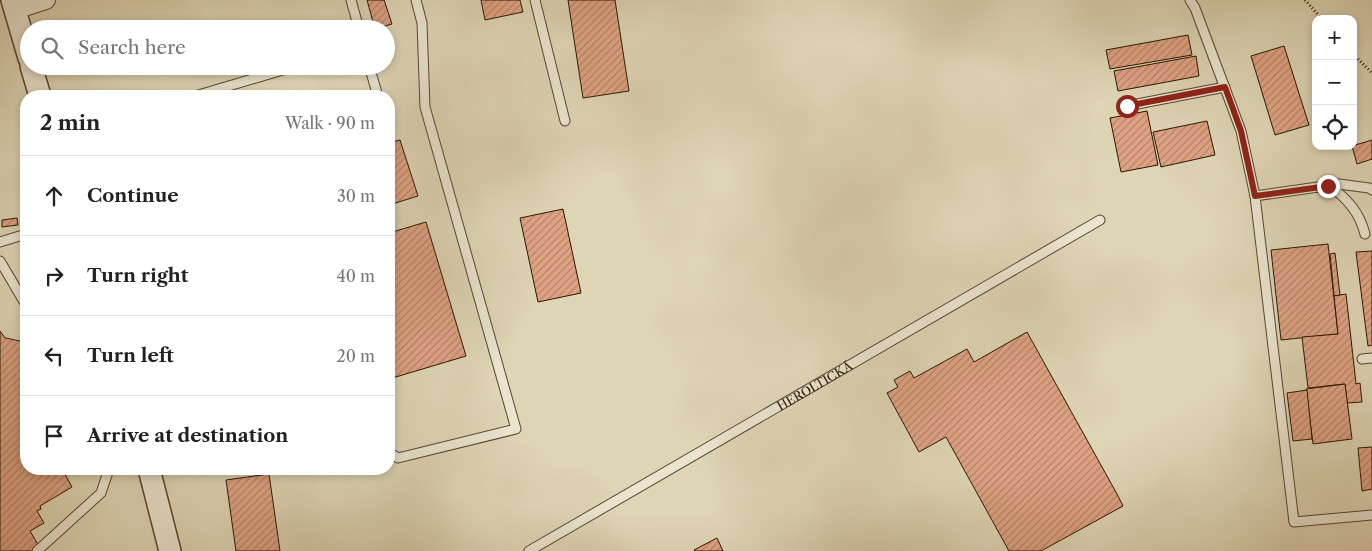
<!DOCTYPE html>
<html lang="en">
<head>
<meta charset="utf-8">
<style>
  :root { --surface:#fff; --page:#f6f6f6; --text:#222; --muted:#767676; --line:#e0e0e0 }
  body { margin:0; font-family:"Libre Caslon Text",serif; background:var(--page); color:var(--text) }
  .controls { position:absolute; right:15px; top:15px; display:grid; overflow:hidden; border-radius:10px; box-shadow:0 2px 8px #0003 }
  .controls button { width:45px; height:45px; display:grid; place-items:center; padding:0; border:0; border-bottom:1px solid var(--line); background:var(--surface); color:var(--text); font:25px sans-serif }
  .stop { position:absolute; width:15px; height:15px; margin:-11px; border:4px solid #8f2418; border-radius:50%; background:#fff }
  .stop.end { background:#8f2418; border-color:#fff; box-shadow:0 1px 5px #0008 }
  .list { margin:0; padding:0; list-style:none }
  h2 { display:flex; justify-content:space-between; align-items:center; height:65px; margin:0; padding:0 20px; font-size:21px }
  h2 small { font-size:16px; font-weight:400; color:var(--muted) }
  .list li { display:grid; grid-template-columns:32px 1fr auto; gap:15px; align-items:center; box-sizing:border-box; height:80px; padding:0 20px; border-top:1px solid var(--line) }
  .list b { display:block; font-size:19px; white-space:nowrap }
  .list em { font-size:16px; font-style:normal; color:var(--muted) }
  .icon { flex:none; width:28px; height:28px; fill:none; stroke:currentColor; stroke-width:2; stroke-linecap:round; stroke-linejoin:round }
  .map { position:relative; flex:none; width:1372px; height:551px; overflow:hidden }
  .search { position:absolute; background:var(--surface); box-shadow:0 2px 8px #0003; left:20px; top:20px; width:375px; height:55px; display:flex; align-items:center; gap:12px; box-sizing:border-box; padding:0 18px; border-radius:28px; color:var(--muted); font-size:19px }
  .panel { position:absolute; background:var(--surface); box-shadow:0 2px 8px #0003; left:20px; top:90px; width:375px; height:385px; border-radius:20px }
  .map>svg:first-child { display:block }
  .building { fill:url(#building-hatch); stroke:#291702 }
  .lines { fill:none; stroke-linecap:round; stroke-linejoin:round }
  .service-casing { stroke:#56462f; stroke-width:11 }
  .minor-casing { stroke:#56462f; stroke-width:20 }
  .tertiary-casing { stroke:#56462f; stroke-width:24 }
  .path { stroke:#291702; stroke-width:3; stroke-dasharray:1 2.5; stroke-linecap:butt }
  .service { stroke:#eae4cf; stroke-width:9 }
  .minor { stroke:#eae4cf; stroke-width:18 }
  .tertiary { stroke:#eae4cf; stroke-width:21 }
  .route { stroke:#8f2418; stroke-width:6 }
  .labels { text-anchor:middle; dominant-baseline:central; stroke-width:4; stroke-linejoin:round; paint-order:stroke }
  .street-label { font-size:12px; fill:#291702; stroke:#eae4cf }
</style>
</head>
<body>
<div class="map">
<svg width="1372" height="551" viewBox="0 0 1372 551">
  <defs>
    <pattern id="building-hatch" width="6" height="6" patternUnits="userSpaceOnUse" patternTransform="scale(1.25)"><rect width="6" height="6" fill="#dfa383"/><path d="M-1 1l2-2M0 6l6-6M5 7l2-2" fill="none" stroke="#b58469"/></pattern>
  </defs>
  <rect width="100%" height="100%" fill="#ded5b5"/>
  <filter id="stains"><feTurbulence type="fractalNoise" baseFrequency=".004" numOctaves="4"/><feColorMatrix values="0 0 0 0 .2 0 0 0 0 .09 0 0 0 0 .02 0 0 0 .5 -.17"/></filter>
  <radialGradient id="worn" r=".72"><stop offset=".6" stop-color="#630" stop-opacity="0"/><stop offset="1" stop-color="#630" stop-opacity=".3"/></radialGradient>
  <g class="building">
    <polygon points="367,0 384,0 392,24 375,29"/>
    <polygon points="481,0 520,0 523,12 485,20"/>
    <polygon points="568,0 615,0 629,91 583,98"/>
    <polygon points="1188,35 1192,55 1110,69 1106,50"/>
    <polygon points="1284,46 1309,125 1275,135 1251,56"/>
    <polygon points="1196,56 1199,76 1118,91 1114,71"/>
    <polygon points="1147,111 1158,165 1121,172 1110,118"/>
    <polygon points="1207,121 1215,155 1161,167 1153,132"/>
    <polygon points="400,140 418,196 389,205 389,143"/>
    <polygon points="1372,140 1372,159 1357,164 1352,146"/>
    <polygon points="563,209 581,293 538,302 520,218"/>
    <polygon points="17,218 18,225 2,227 2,220"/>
    <polygon points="426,222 466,356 389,379 389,233"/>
    <polygon points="1328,244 1338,334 1281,340 1271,250"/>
    <polygon points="1372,251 1372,345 1368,346 1356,252"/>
    <polygon points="1335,253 1340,295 1334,296 1330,254"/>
    <polygon points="1346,294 1356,384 1360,383 1362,402 1347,403 1345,384 1308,388 1302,337 1338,334 1334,296"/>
    <polygon points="0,331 5,338 6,338 24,342 26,346 26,469 62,469 72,487 40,506 41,509 37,511 44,523 30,531 40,548 35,551 0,551"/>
    <polygon points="1027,332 1117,494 1123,506 1041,551 1009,551 946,437 919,452 887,393 898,387 894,380 910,371 914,378 967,349 974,362"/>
    <polygon points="1345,384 1352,439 1313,444 1306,389"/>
    <polygon points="1307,390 1312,439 1293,441 1287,393"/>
    <polygon points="1372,447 1372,489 1362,491 1358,448"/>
    <polygon points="269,474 280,551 236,551 226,480"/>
    <polygon points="717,538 723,551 695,551 694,550"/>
  </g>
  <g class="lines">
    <defs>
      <g id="service">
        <polyline points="351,0 359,29"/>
        <polyline points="535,0 565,121"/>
        <polyline points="1190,0 1195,8 1241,131 1255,196"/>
        <polyline points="369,66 378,96"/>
        <polyline points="195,96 296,66"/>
        <polyline points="1127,106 1225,87"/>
        <path d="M1329,185C1347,199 1359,211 1365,234"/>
        <polyline points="1372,190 1369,188 1339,184 1255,196 1294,522 1372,515"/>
        <polyline points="0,242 26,234"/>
        <polyline points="0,261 26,305"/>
        <polyline points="1362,359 1372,358"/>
        <polyline points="389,452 398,458 516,429 425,107 422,23 416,0"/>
        <polyline points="37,551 101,493 109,469"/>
        <path id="s1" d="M529,551L1100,220"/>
      </g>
      <polyline id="minor" points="15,10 46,0"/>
      <g id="tertiary">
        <polyline points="12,0 29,58"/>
        <polyline points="31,66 40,96"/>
        <polyline points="149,469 170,551"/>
      </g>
    </defs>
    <use href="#service" class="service-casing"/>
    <use href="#minor" class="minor-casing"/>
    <use href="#tertiary" class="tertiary-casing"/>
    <g class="path">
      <polyline points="1305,0 1322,19"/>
      <polyline points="1353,54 1372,73"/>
    </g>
    <use href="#service" class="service"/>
    <use href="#minor" class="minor"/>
    <use href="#tertiary" class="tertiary"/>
  </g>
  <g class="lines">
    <polyline class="route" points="1127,106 1225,87 1241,131 1255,196 1328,186"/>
  </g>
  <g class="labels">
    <g class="street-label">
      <text stroke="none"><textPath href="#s1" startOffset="330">HEROLTICKÁ</textPath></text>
    </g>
  </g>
  <rect width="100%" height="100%" filter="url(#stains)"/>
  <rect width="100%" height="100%" fill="url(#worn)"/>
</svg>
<div class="controls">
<button>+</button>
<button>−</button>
<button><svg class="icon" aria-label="locate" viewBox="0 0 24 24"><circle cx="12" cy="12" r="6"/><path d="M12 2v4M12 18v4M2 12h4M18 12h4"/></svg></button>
</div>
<div class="stop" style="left:1127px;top:106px"></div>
<div class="stop end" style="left:1328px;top:186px"></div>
<div class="search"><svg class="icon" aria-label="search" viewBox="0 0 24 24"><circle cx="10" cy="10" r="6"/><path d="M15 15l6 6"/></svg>Search here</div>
<section class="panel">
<h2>2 min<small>Walk · 90 m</small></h2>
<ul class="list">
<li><svg class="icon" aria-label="ahead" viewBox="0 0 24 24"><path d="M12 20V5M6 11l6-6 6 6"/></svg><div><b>Continue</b></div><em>30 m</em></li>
<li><svg class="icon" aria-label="right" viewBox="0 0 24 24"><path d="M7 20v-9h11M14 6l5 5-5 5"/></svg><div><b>Turn right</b></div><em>40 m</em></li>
<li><svg class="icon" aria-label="left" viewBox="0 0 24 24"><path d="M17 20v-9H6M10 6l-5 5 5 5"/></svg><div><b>Turn left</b></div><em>20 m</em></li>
<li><svg class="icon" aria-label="arrive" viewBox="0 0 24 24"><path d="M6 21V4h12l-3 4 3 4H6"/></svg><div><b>Arrive at destination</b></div></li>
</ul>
</section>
</div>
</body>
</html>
